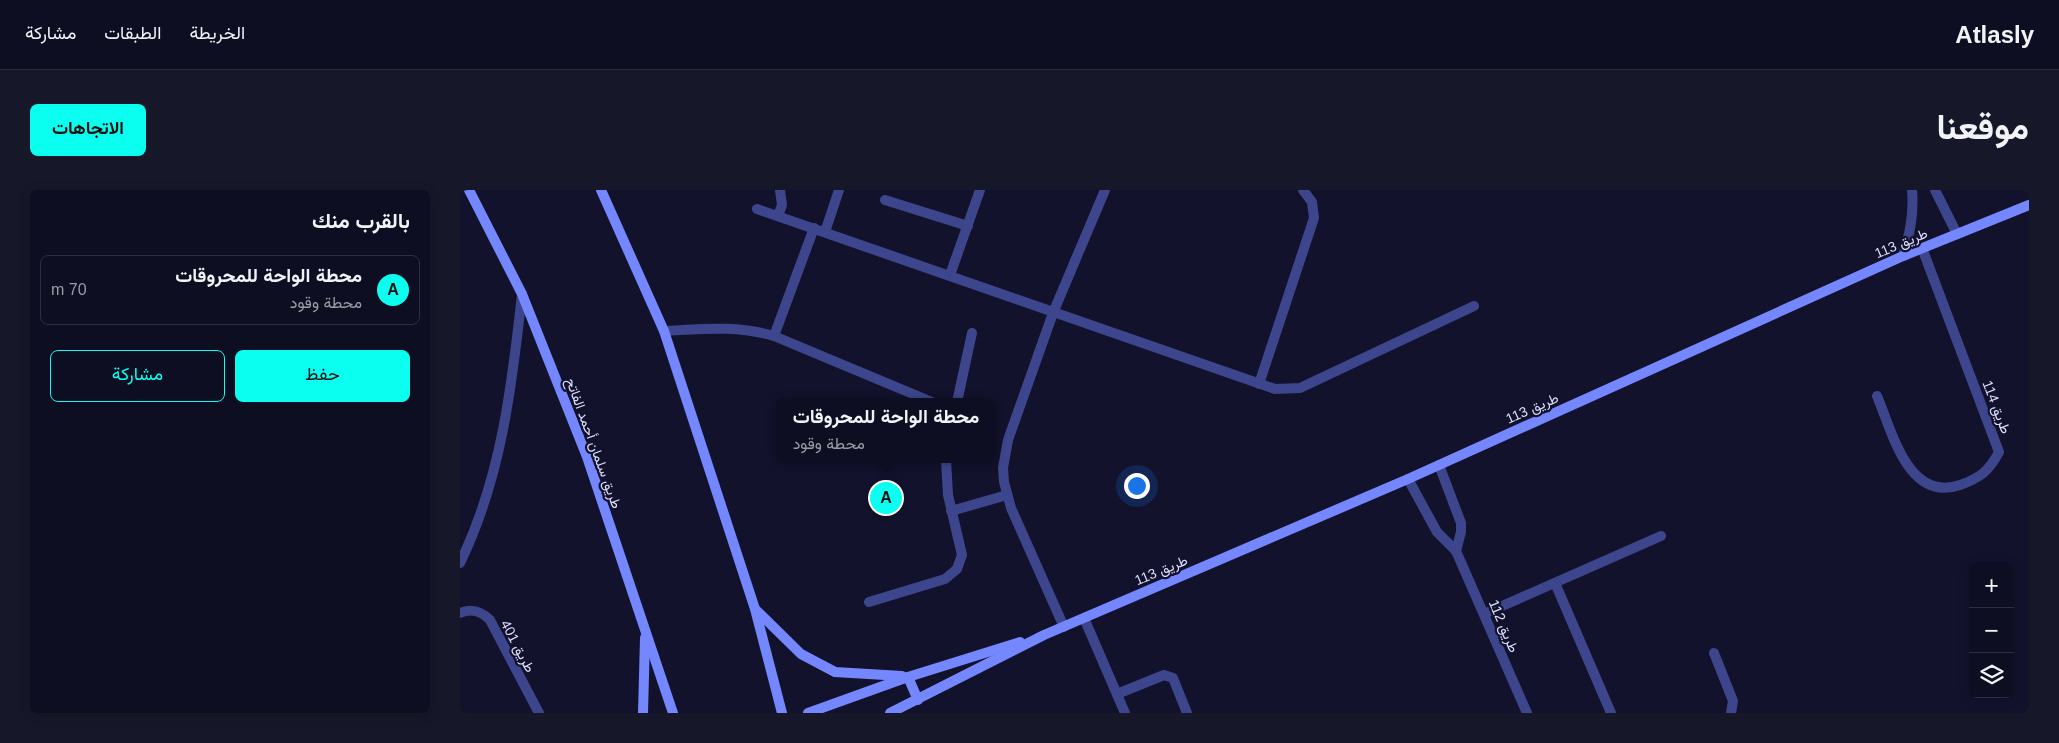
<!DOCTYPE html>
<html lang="ar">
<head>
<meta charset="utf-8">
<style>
  :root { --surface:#0e0e22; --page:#17172a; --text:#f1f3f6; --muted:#9b9ca5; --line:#2e2e40; --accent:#0afff1 }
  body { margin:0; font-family:Helvetica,Vazirmatn,sans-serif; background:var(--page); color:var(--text); direction:rtl }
  .controls { position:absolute; right:15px; bottom:15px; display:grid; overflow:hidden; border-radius:8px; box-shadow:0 2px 12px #0003 }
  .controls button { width:45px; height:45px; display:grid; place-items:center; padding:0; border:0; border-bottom:1px solid var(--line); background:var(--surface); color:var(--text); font:25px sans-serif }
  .you { position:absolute; left:676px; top:295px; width:18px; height:18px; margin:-12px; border:4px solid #fff; border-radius:50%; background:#1a73e8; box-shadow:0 0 0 8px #1a73e833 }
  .badge { display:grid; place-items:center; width:32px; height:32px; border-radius:50%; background:var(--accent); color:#111; font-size:16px; font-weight:700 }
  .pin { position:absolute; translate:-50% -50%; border:2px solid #fff; box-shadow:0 1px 5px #0006 }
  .popup { position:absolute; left:316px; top:208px; width:220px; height:65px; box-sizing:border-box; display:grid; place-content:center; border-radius:8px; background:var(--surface); filter:drop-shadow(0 1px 4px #0005); font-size:16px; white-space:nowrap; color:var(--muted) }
  .popup b { font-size:19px; color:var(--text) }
  .popup::after { content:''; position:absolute; left:50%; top:100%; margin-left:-10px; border:10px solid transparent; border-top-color:var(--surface) }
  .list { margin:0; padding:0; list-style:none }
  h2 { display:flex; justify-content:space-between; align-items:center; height:65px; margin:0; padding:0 20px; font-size:21px }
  h2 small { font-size:16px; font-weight:400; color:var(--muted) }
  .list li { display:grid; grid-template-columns:32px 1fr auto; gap:15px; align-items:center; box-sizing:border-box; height:70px; margin:0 10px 10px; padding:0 10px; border:1px solid var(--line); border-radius:8px }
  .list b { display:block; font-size:19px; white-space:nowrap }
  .list p { margin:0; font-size:16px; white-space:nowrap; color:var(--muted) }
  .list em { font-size:16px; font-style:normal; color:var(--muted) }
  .actions { display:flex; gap:10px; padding:15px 20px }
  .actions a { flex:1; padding:11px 0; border:1px solid var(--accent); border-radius:8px; text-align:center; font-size:18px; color:var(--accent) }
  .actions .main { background:var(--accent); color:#111 }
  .icon { flex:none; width:28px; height:28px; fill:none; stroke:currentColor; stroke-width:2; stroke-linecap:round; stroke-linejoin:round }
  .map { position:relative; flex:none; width:1569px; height:523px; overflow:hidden; direction:ltr; border-radius:8px }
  header { display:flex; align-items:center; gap:30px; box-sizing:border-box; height:70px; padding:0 25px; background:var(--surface); border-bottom:1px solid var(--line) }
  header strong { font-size:24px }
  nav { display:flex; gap:28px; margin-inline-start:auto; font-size:18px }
  .intro { display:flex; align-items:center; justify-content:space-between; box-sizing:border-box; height:120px; padding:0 30px }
  h1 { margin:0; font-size:35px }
  .button { padding:12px 22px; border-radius:8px; background:var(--accent); color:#111; font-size:18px; font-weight:700 }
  main { display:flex; gap:30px; padding:0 30px }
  aside { flex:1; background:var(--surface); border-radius:8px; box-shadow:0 2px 12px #0003 }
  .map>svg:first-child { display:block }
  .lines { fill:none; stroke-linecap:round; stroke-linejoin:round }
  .lane { stroke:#3d468c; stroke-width:10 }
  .street { stroke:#3d468c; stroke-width:10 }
  .secondary { stroke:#7587ff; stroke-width:10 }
  .labels { text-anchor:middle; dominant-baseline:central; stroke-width:4.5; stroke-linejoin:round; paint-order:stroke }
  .street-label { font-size:14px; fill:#dedfff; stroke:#12122d }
</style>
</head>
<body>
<header>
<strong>Atlasly</strong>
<nav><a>الخريطة</a><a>الطبقات</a><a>مشاركة</a></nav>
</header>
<div class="intro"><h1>موقعنا</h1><a class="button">الاتجاهات</a></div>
<main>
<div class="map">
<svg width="1569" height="523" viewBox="0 0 1569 523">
  <rect width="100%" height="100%" fill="#12122d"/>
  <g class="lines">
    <g class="lane">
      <polyline points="425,10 508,36"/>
      <polyline points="297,19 815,199 840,198 1014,116"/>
      <polyline points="318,26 322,15 320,0"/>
      <polyline points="365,42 379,0"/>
      <polyline points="490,85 520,0"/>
      <path d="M204,141C243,139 276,135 314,146L472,212"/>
      <polyline points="314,146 354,38"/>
      <polyline points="799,194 854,28 852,12 843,0"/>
      <path d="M1417,206C1432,241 1448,313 1500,295C1520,288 1529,281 1539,262L1462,58"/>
      <polyline points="497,212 512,143"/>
      <polyline points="491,321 547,305"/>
      <polyline points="1095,393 1151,523"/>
      <polyline points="409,412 485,389 497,379 502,365 488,305 486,269"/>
      <polyline points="1024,424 1201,346"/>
      <polyline points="624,428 665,523"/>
      <polyline points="604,437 551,318 544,292 543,278 548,250 593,123 645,0"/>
      <polyline points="1254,463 1273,511 1271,523"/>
      <polyline points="657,504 704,485 713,488 727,523"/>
    </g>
    <g class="street">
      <polyline points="1475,0 1497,44"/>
      <path d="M1443,66C1450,43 1454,24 1452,0"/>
      <polyline points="979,275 1001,333 1001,342 996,361"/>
      <polyline points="948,289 977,342 996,361 1067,523"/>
      <path d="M0,373C41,289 52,196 62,104"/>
      <path d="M0,423C12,418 21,421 30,430L79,523"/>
    </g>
    <g class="secondary">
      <polyline points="9,0 62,104 127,267 213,523"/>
      <polyline points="141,0 204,141 295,419 322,523"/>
      <polyline points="296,420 341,464 375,482 442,486"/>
      <polyline points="448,487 458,510"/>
      <polyline points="183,523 185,448"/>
      <polyline points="348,523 448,487 560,452"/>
      <polyline points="430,523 584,445 948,289 1443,66 1569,15"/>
    </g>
  </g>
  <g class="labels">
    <g class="street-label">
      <text transform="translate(1441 53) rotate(-23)">طريق 113</text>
      <text transform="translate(1537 217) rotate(69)">طريق 114</text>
      <text transform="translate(1072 218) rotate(-24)">طريق 113</text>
      <text transform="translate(134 253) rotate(70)">طريق سلمان أحمد الفاتح</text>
      <text transform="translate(701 380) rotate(-23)">طريق 113</text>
      <text transform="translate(1044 436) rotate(67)">طريق 112</text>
      <text transform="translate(58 456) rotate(62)">طريق 401</text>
    </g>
  </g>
</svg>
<div class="controls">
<button>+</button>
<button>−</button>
<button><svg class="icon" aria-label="layers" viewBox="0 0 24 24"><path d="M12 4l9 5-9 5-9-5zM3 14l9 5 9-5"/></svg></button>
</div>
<div class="you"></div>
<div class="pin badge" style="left:426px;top:308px">A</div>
<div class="popup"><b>محطة الواحة للمحروقات</b>محطة وقود</div>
</div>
<aside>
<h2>بالقرب منك<small></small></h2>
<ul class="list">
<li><span class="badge">A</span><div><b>محطة الواحة للمحروقات</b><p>محطة وقود</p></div><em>70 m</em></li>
</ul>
<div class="actions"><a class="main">حفظ</a><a>مشاركة</a></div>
</aside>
</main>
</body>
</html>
